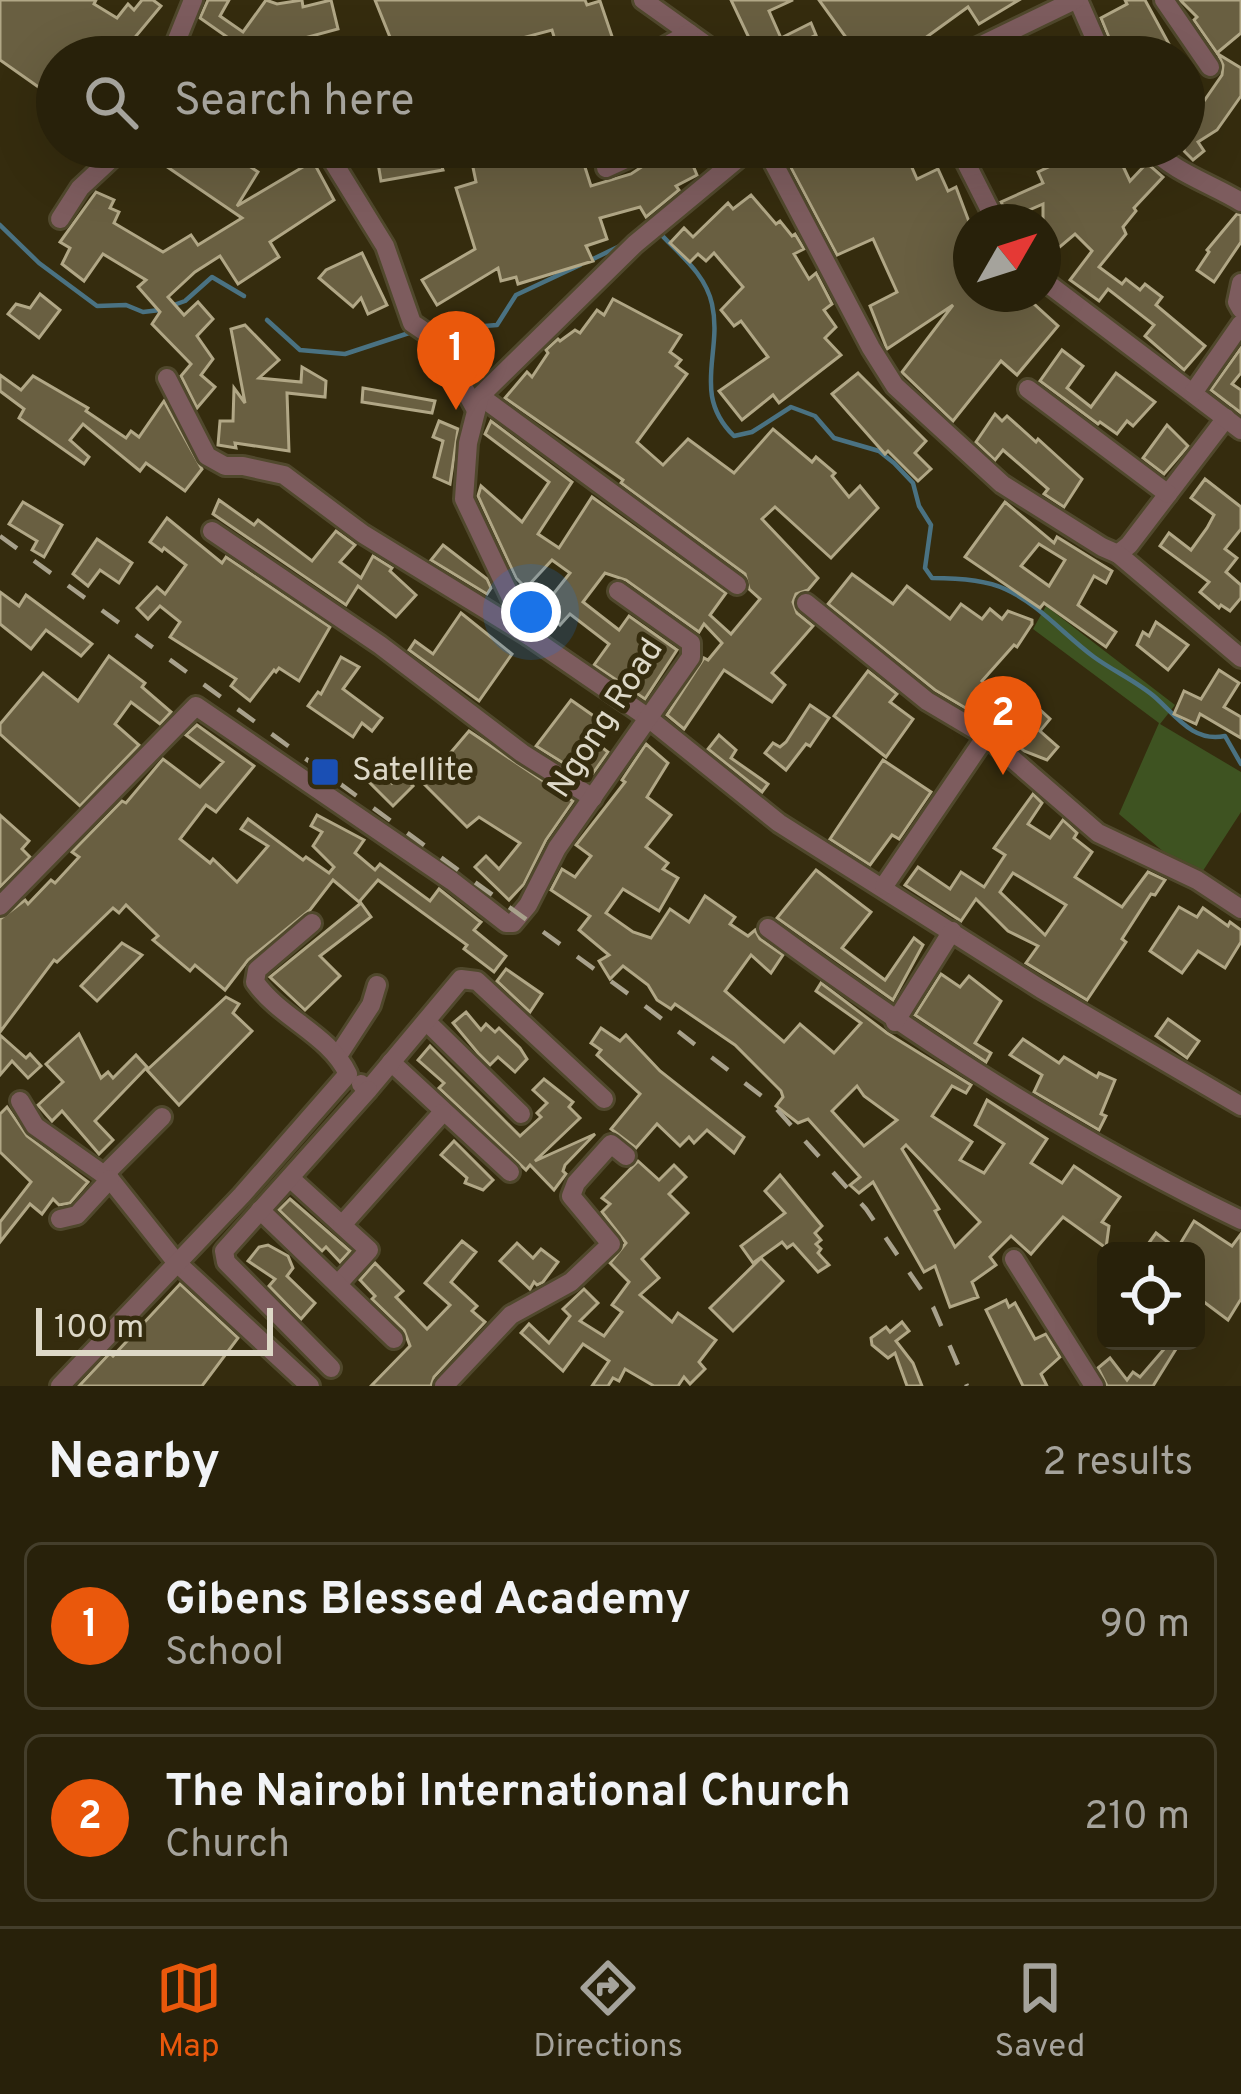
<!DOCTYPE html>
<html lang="en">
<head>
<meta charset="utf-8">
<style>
  :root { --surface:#28210a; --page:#342e18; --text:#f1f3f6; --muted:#a5a39c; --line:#443e2b; --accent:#ea580c }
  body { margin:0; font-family:Overpass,sans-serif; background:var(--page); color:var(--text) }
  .controls { position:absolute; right:36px; bottom:36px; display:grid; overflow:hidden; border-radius:18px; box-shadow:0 12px 48px #0002 }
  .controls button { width:108px; height:108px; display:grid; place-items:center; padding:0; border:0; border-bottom:3px solid var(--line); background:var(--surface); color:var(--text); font:60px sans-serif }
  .compass { position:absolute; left:953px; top:204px; width:108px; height:108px; border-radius:50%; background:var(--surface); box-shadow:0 12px 48px #0002; rotate:51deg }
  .scale { position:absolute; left:36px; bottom:30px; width:237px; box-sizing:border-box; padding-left:12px; border:6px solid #ddd8c7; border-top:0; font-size:33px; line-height:42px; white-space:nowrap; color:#ddd8c7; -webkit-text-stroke:9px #352c0e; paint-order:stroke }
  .you { position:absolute; left:531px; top:612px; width:42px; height:42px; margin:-30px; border:9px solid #fff; border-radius:50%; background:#1a73e8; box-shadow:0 0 0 18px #1a73e833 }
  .badge { display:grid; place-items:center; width:78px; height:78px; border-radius:50%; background:var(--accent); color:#fff; font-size:39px; font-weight:700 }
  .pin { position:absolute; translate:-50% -99px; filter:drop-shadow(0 3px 6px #0008) }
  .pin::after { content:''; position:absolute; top:63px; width:42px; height:36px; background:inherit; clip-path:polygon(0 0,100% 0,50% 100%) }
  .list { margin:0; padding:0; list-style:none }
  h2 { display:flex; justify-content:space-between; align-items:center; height:156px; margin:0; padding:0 48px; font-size:51px }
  h2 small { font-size:39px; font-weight:400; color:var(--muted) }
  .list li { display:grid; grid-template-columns:78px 1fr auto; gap:36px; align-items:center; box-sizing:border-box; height:168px; margin:0 24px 24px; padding:0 24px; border:3px solid var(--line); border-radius:18px }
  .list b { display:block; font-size:45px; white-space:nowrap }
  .list p { margin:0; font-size:39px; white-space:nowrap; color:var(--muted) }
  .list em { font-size:39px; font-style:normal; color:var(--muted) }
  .icon { flex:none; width:66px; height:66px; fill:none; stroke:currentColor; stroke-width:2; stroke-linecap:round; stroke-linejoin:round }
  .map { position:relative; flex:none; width:1241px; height:1386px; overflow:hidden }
  .search { position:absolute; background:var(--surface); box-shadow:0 12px 48px #0002; left:36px; right:36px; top:36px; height:132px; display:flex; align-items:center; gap:30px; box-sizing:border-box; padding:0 42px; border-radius:66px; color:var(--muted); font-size:45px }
  .sheet { height:540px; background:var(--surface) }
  nav { display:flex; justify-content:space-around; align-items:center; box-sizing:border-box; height:168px; border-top:3px solid var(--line); background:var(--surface); font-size:33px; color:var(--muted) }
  nav a { display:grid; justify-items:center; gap:6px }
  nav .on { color:var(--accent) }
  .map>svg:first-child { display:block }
  .green { fill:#3e5321 }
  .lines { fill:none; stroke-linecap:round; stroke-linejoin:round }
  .stream { stroke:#4a7282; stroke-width:4.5 }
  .building { fill:#695f41; stroke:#b1a786; stroke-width:3; fill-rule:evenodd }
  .street-casing { stroke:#50482c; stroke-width:24 }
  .street { stroke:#7d5c5e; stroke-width:18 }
  .rail { stroke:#a8a18c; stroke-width:4.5; stroke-dasharray:21 21; stroke-linecap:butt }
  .transit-dot { fill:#1a4fb4; stroke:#352c0e; stroke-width:4.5 }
  .labels { text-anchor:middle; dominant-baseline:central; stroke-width:10; stroke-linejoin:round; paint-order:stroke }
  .street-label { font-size:33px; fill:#ddd8c7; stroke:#352c0e }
  .poi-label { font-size:33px; fill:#ddd8c7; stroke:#352c0e; text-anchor:start }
</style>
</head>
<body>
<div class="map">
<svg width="1241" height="1386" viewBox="0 0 1241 1386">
  <rect width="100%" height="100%" fill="#352c0e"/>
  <polygon class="green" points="1046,606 1175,705 1160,724 1241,772 1241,812 1197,880 1119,814 1159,723 1033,629"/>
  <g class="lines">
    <g class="stream">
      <polyline points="0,225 39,263 97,306 126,305 143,312 160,310"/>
      <path d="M657,230C677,253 705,272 712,304C723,353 691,394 734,436L752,432L791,407L815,416L834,438L879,451L894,463L913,483L919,506L931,525L925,568L932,578C955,578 984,579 1005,589C1039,604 1064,635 1094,657C1113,671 1138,682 1156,698C1176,716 1194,743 1225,736L1241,764"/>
      <polyline points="591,260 624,244"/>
      <polyline points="171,306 185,301 212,277 244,296"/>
      <polyline points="267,320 300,350 345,354 409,333"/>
      <polyline points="448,329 497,325 516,295 580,265"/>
    </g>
  </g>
  <g class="building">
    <polygon points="0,0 96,0 94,4 117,18 128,4 134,10 142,0 153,0 161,6 136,36 146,45 135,57 57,57 57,100 0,60"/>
    <polygon points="208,0 229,0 220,16 243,32 266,0 277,4 302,0 303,7 331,0 338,29 308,37 313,57 247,57 250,53 200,18"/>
    <polygon points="375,0 585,0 587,5 600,1 619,57 560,57 552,30 451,57 435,57 434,52 398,57"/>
    <polygon points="731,0 793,0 769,11 781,38 811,23 816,35 806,40 812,51 800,57 758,57"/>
    <polygon points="819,0 1019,0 979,24 968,7 899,57 860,57"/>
    <polygon points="1125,0 1145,0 1176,57 1125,57 1114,38 1110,40 1101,18 1127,4"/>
    <polygon points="1180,0 1241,0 1241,33 1217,53 1194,20 1197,17"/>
    <polygon points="1218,54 1241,68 1241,96 1217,130 1198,142 1204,151 1193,160 1184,151 1184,70 1204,101 1222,75 1223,65"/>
    <polygon points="138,147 222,147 258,172 237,206 313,161 334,200 270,242 279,257 238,284 220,256 195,272 168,297 184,315 198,302 213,319 197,336 213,359 201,375 215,387 197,408 181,376 191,364 152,324 160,312 138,287 146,280 103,254 84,281 62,264 70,248 60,242 96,192 114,200 110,208 119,212 114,223 163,252 191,235 198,245 242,218"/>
    <polygon points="399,147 618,147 583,161 591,186 631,174 672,147 731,147 692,163 697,175 676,186 679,190 646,217 640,207 600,218 607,239 586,246 593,261 518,284 516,277 501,281 498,268 437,305 422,280 475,249 456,188 476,182 470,153 440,161 443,170 381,181 376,151"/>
    <polygon points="784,147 819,147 823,157 854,147 903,147 917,179 938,169 948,191 956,187 971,227 971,294 1023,294 1058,326 1017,375 1001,361 953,421 902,372 953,305 887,349 870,306 897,292 873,239 837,255 781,149"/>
    <polygon points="1053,147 1114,147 1130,181 1147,163 1163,177 1134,208 1136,211 1123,227 1126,234 1099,267 1122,284 1126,279 1140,290 1145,284 1162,297 1156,305 1205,346 1184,370 1145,336 1154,325 1108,289 1099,301 1070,280 1092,251 1075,234 1043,261 1043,204 1009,219 1001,202 1043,183 1038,172 1059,162"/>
    <polygon points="751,195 776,224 780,221 792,236 795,234 804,249 794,254 809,279 816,273 832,304 824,310 836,327 825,338 841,355 779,403 773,395 742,420 719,391 768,357 741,321 734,326 721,310 743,287 714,253 706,261 698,254 690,262 670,243 684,228 693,237 728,203 733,209"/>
    <polygon points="1237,214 1241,215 1241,242 1214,282 1197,270 1209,252 1207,250"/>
    <polygon points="362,253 387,305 368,314 361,298 353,307 319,278 326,270"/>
    <polygon points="40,294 60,310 39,338 8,314 16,304 30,308"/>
    <polygon points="613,299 681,335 670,352 681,360 676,366 687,374 637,442 663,465 688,439 734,473 773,429 812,462 816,457 835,473 832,476 849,497 860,486 878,508 831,558 775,507 762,519 818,578 808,590 796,594 793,602 797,613 813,626 772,673 785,685 772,702 724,670 684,729 667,715 704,658 708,660 722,643 704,624 699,632 626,580 605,573 583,602 619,630 629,616 677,650 645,699 594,665 609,644 570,614 560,625 543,607 570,573 552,560 526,588 516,578 478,496 481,486 522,522 549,482 485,434 491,421 572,482 538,534 559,548 592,497 726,593 710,615 731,634 760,599 749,589 745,574 621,483 623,480 505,398 527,372 532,377 548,353 546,350 558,339 560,341 575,330 580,333 597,310 604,315"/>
    <polygon points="245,325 279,360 259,378 301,382 302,367 326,381 325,397 287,393 289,451 235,443 236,448 218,445 220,421 233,421 234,388 245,403 231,329"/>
    <polygon points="1241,348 1241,373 1232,384 1241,390 1241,413 1211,390"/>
    <polygon points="1062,350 1083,366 1067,388 1091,407 1116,373 1155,402 1133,426 1127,421 1117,434 1100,422 1098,424 1040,381"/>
    <polygon points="858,373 926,441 915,453 931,469 918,481 888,451 885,454 832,394"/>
    <polygon points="0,375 21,390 33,376 88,408 86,411 126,438 131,431 139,437 164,401 202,469 185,491 146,463 140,471 83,424 70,440 89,457 84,464 19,418 24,409 0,391"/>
    <polygon points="363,388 435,401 432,413 362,402"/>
    <polygon points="995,414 1002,421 1007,416 1036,442 1038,439 1082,479 1064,507 1044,494 1048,489 1003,450 995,460 976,442"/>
    <polygon points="439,421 458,429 450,484 434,477 443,441 433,437"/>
    <polygon points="1167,425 1188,446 1164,474 1143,458"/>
    <polygon points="1205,479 1241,507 1241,529 1225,549 1237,558 1226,572 1241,585 1241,598 1230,611 1221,605 1219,608 1200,592 1209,582 1160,546 1169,533 1191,550 1207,528 1214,515 1191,498"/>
    <polygon points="219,500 254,525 258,520 312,561 336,531 355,545 340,562 361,578 373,556 392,568 390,571 416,595 396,617 358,586 346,605 213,514"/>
    <polygon points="23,502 62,525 44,557 32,550 37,541 9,524"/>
    <path d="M1005,502L1054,543L1057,537L1112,571L1106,583L1094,576L1078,605L1116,632L1106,647L1044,603L1040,608L965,557ZM1039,544L1065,560L1049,586L1021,566Z"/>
    <polygon points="167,518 222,563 226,557 330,627 299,681 279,668 276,672 274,670 250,701 231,686 236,679 170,637 180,622 160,606 148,619 137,608 157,587 165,594 186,565 164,548 162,551 150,542"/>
    <polygon points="97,539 132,563 119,583 100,570 88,586 73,574"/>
    <polygon points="443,545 487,579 491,588 487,594 431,560"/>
    <polygon points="852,574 893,604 907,586 950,619 961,604 982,619 990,609 1002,619 1008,611 1032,620 1032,624 1017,647 1014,645 982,681 990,689 969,710 935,690 828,604"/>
    <polygon points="0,592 19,606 26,595 92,644 81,656 46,630 31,649 0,624"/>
    <polygon points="461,613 512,654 479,701 409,650 415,641 433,654"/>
    <polygon points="1156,622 1188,645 1168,670 1137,645 1143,632 1149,636"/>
    <polygon points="109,656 145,683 142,687 171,712 160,724 131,702 115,724 139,745 80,806 0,734 0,724 43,673 78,701"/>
    <polygon points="341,657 359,667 343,689 382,718 372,731 362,723 353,737 308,706 318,692 321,694"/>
    <polygon points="1219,670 1239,683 1224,707 1241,717 1241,738 1200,714 1196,724 1174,714 1184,691 1201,699"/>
    <polygon points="868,671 897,694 890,702 913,719 886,757 834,716"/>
    <polygon points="571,700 598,719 587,736 608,752 589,779 536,746"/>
    <polygon points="810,705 829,718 810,746 806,744 786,770 765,753 773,743 780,747 786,742"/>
    <polygon points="1036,706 1050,719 1040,731 1058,747 1047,760 1024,751 1009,738"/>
    <polygon points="197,725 254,766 216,812 206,805 180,839 210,863 213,859 237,882 268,846 241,829 248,819 303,860 306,857 329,873 334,867 313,846 322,832 311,826 317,815 364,840 355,853 375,870 380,864 430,901 439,889 478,920 481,922 474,930 506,956 494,972 464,949 467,945 378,880 359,902 333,880 310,910 248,960 225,990 195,965 190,971 153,940 158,936 126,905 119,913 113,908 57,962 54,960 0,1032 0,919 25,900 28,904 51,880 55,883 79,857 72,852 122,801 126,803 163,759 200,787 223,762 186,735"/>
    <polygon points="469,731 573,801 546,840 524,884 509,900 475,867 486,856 499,869 520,843 479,817 467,827 424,784"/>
    <polygon points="719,735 736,750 731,758 768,784 762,792 708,749"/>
    <path d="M646,744L668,763L647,797L671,815L646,847L668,863L663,869L678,878L659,911L623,889L606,913L633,932L651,938L670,909L689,922L705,896L735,917L730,924L748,936L755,930L760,939L783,955L771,973L751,955L725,991L784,1042L800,1024L834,1053L861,1023L816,991L821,983L887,1033L971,1085L966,1093L952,1086L932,1116L972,1142L960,1160L984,1173L1004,1144L975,1125L987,1100L1047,1139L1031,1163L1062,1183L1074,1166L1120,1197L1102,1222L1109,1226L1106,1248L1063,1217L1031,1254L1011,1236L990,1257L996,1265L972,1282L978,1297L950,1307L935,1266L924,1272L873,1182L859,1193L850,1185L860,1177L808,1119L798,1123L776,1106L783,1097L781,1091L735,1045L675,1004L671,1009L657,1000L648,985L623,966L610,979L599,961L609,955L579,930L590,916L551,890L562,869L575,877L591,856L576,845L625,782L622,780ZM857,1086L864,1096L897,1120L864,1146L832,1111ZM906,1145L980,1222L955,1247L935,1211L939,1209L902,1149Z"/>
    <polygon points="883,760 931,792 899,839 892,835 870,865 830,839"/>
    <polygon points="381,771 392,783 401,774 413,786 393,806 369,782"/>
    <path d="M1033,794L1042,803L1028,824L1050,838L1063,820L1077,833L1074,838L1092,852L1075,877L1122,907L1148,872L1165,880L1155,895L1151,894L1122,939L1126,942L1087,1000L1026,963L1038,946L1008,931L976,899L961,921L905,885L918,867L950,889L961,872L984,887L1005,855L994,848ZM1013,873L1066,905L1045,935L1000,892Z"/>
    <polygon points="0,815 29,841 22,849 30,857 0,887"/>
    <polygon points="816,870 871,912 842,948 885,980 914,938 923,945 893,1000 777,918"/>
    <polygon points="361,903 371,917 320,956 340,976 305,1010 270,977"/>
    <polygon points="1179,907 1197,917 1203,908 1228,926 1230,922 1241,930 1241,942 1225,968 1198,951 1182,973 1150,951"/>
    <polygon points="122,943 142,955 97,1001 81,986"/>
    <polygon points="506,969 542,994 530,1012 497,981"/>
    <polygon points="941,974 960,987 969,976 1001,1001 975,1043 991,1053 986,1062 915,1015"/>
    <polygon points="226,997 239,1004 233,1013 252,1031 179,1105 147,1070"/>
    <polygon points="466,1012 481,1030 486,1024 495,1032 499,1028 520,1048 527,1059 515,1072 498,1057 490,1065 478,1053 453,1023"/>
    <polygon points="1168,1019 1199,1041 1187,1058 1156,1036"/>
    <polygon points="601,1028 620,1041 626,1035 660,1071 744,1137 734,1153 707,1130 694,1143 689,1137 680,1146 657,1124 636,1148 611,1129 640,1094 597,1055 601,1050 591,1043"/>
    <polygon points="79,1034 101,1078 108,1072 113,1078 136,1055 147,1067 95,1121 113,1140 99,1154 62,1111 52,1121 38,1105 63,1082 46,1064"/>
    <polygon points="0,1035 26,1058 30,1054 41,1066 28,1078 12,1061 0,1075"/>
    <polygon points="1023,1039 1059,1063 1064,1057 1097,1077 1099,1073 1115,1080 1101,1114 1106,1116 1099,1130 1034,1092 1042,1075 1010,1055"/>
    <polygon points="430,1046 520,1136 541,1117 537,1113 547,1103 533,1090 544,1079 573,1102 569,1107 580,1118 535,1161 595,1134 565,1165 563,1171 566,1174 554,1190 530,1165 526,1170 439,1088 444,1083 418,1060"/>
    <polygon points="7,1107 27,1136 88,1182 70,1203 59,1205 53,1199 42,1214 30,1204 0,1242 0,1222 31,1182 0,1152 0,1114"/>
    <polygon points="454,1141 493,1180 483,1190 465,1183 467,1178 441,1155"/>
    <polygon points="638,1161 659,1180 674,1165 686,1177 669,1194 688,1213 642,1259 659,1278 640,1295 672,1322 678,1313 716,1340 699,1362 705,1369 690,1384 684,1377 678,1386 654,1386 625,1369 619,1381 613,1378 608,1386 592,1386 609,1361 583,1344 563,1371 521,1333 529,1324 549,1343 570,1316 563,1309 584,1289 598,1303 580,1321 604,1336 622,1312 612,1305 629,1282 610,1263 626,1243 602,1212 610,1204 602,1198"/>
    <polygon points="780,1175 822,1226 815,1233 821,1240 816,1244 821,1249 818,1253 829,1265 818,1272 793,1244 787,1248 782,1242 753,1263 741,1246 785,1213 765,1191"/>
    <polygon points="290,1199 350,1251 340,1262 326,1247 322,1251 279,1210"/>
    <polygon points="1194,1221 1232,1246 1241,1234 1241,1299 1228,1320 1196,1296 1196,1251 1143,1251 1156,1233 1177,1249"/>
    <polygon points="462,1241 476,1252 451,1282 477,1306 472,1311 485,1322 434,1377 431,1386 371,1386 410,1346 404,1330 372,1299 375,1296 360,1280 375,1263 403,1291 396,1297 427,1329 450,1305 425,1283"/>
    <polygon points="517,1243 533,1258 541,1249 558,1262 543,1282 537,1285 534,1282 530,1289 500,1261"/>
    <polygon points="268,1245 288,1256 293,1268 287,1276 315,1303 301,1319 269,1286 275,1279 248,1261 259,1247"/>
    <polygon points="761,1258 783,1281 733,1331 710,1308"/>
    <polygon points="180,1284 238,1338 202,1386 79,1386 110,1353 113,1356"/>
    <polygon points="1006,1300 1009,1307 1015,1303 1035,1339 1046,1334 1060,1357 1041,1374 1047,1386 1023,1386 986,1310"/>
    <polygon points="902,1322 909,1331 896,1341 913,1363 922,1386 907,1386 895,1353 888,1358 872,1345 871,1338 886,1327 890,1332"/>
    <polygon points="1171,1341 1181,1341 1153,1386 1107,1386 1098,1368 1110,1358 1127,1380 1133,1372 1140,1377"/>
  </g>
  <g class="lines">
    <defs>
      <g id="street">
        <polyline points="643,0 723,57"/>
        <polyline points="1078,0 1103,57"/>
        <polyline points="1164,0 1210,67"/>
        <polyline points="170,57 193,0"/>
        <polyline points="646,57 689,33"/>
        <polyline points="957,57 1075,0"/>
        <polyline points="324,147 385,246 412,323 437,340 476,410"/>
        <polyline points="765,147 871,348 895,386 1002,484 1102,547 1118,554 1129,545 1226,418"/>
        <polyline points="958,147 996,222"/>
        <path d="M1151,147C1173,172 1212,184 1241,202"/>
        <polyline points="606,168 652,147"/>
        <polyline points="60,219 80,188 124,147"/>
        <polyline points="1043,280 1241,430"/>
        <polyline points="1241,283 1237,302 1241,309"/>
        <polyline points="167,378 207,456 225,466 243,466 284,475 363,534 529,636 647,717 779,823 1041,989 1241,1106"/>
        <polyline points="1028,389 1168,494"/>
        <polyline points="1193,393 1241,324"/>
        <polyline points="480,396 737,585"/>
        <polyline points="212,531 380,645 522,753 593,798"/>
        <polyline points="1118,554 1241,658"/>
        <polyline points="806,603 927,701 986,736 1098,833 1197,880 1241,909"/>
        <polyline points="529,636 464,499 468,443 480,396 635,244 752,147"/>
        <polyline points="884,886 986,736"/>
        <polyline points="0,906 196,706 452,881 506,923 513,923 528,905 557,848 691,657 691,643 618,591"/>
        <path d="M768,928C918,1039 1072,1139 1241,1220"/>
        <polyline points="426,1021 521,1114"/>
        <polyline points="895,1022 952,931"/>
        <polyline points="339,1054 371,1005 377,985"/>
        <polyline points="391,1062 510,1172"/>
        <polyline points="361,1084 368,1090 461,979 477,981 604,1099"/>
        <polyline points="20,1101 35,1126 110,1179 176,1262 310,1386"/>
        <polyline points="105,1174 162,1117"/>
        <polyline points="290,1178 369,1250 338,1284"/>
        <polyline points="260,1210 394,1339"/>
        <polyline points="60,1219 77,1215 110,1179"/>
        <polyline points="342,1225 442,1113"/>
        <polyline points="1014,1259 1094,1386"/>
        <polyline points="331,1368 226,1262 224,1251 368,1090"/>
        <path d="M60,1386L242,1195L348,1074C329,1034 281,1019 255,982L257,970L312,923"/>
        <polyline points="444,1386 511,1315 571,1282 611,1244 571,1196 576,1183 611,1144 626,1156"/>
      </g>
    </defs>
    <use href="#street" class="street-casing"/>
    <use href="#street" class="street"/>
    <polyline class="rail" points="0,536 649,1009 772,1104 866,1209 933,1307 967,1386"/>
  </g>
  <rect class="transit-dot" x="310" y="757" width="30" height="30" rx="6"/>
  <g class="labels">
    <g class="street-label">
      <text transform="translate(607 719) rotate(-57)">Ngong Road</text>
    </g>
    <g class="poi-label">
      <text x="352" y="772">Satellite</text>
    </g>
  </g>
</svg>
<div class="controls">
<button><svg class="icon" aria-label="locate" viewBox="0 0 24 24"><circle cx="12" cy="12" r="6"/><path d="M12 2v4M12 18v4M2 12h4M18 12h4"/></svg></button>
</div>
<svg class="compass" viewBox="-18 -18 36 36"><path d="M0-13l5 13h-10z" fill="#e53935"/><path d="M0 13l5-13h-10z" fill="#a5a39c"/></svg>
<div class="scale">100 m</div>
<div class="you"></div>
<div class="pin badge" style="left:456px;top:410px">1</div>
<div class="pin badge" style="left:1003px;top:775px">2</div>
<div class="search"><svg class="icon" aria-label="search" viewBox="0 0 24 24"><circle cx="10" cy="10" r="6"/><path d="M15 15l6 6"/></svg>Search here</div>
</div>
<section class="sheet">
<h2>Nearby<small>2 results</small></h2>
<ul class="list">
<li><span class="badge">1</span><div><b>Gibens Blessed Academy</b><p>School</p></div><em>90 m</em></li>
<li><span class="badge">2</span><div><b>The Nairobi International Church</b><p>Church</p></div><em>210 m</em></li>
</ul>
</section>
<nav>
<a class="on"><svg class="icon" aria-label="map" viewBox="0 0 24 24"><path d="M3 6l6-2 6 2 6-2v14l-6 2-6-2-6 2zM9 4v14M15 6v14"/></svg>Map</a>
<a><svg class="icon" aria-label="directions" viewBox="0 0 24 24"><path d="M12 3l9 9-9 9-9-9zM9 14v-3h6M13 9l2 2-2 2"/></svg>Directions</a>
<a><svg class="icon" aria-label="saved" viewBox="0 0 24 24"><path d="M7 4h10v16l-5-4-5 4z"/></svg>Saved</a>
</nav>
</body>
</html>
